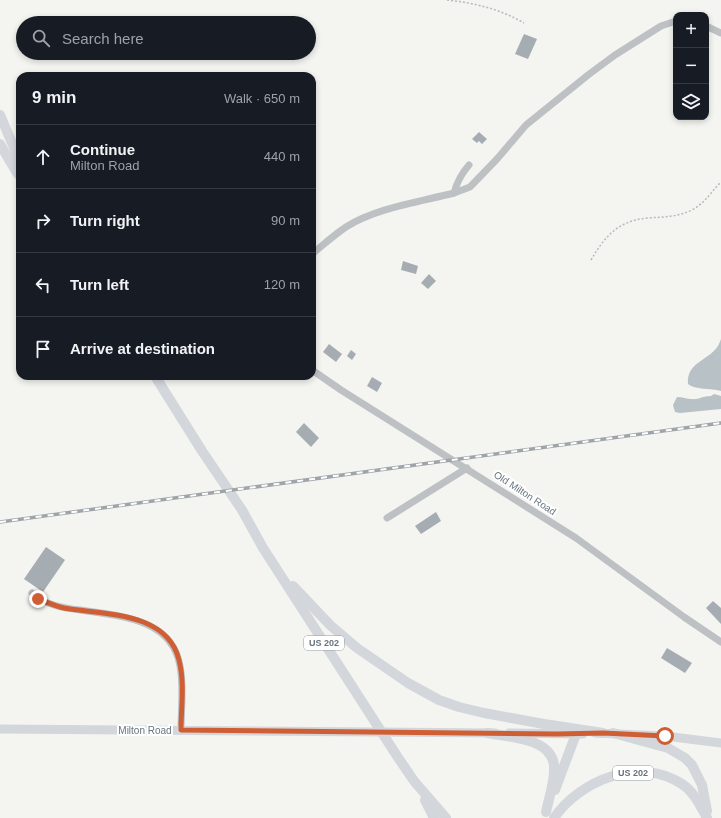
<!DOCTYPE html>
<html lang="en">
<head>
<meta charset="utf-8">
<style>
  :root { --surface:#171b24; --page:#20242c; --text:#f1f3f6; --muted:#9ea1a6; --line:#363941 }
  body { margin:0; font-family:Helvetica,sans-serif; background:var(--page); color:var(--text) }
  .controls { position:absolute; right:12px; top:12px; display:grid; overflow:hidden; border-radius:8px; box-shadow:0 2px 6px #0003 }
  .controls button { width:36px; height:36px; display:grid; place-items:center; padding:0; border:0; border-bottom:1px solid var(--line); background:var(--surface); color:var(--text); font:20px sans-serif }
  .stop { position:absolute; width:12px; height:12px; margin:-9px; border:3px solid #d05e35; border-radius:50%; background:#fff }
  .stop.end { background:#d05e35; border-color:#fff; box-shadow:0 1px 4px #0008 }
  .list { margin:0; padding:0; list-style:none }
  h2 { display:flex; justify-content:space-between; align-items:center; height:52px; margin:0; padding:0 16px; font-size:17px }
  h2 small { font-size:13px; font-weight:400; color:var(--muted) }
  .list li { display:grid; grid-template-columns:26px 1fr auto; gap:12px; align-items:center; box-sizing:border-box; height:64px; padding:0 16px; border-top:1px solid var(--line) }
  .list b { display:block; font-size:15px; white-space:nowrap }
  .list p { margin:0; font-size:13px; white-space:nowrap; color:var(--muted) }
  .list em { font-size:13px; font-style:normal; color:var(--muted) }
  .icon { flex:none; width:22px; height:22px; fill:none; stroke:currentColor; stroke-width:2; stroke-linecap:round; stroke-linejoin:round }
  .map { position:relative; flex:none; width:721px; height:818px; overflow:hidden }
  .search { position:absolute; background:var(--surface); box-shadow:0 2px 6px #0003; left:16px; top:16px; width:300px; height:44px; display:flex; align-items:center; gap:10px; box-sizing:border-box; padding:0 14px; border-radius:22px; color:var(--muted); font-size:15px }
  .panel { position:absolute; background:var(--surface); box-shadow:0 2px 6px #0003; left:16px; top:72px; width:300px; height:308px; border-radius:12px }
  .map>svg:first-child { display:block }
  .water { fill:#b8c1c6 }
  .building { fill:#a6adb2 }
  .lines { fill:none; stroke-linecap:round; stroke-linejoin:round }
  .path { stroke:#b7babc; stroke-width:1.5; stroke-dasharray:2 2; stroke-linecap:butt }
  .minor { stroke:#bdc1c4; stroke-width:7 }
  .major { stroke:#d3d7db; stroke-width:9 }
  .highway { stroke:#d3d7db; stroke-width:10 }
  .rail-casing { stroke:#9fa4a9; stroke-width:3.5 }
  .rail { stroke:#fff; stroke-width:2; stroke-dasharray:6; stroke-linecap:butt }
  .route { stroke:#d05e35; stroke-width:5 }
  .labels { text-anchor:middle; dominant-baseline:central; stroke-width:4; stroke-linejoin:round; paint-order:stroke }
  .shield { fill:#fff; stroke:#949da5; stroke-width:1 }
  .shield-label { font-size:9px; font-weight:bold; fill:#66737e }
  .street-label { font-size:10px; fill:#66737e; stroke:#fff }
</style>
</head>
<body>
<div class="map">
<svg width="721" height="818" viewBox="0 0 721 818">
  <rect width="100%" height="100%" fill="#f4f4f1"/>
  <g class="water">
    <path d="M721,339V391C711,388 695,390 688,384C686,359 715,361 721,339Z"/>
    <path d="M714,394L721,396V409L680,413L675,412L673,405L677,397C682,397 687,399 691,399C699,400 702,396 711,396Z"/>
  </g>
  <g class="building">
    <polygon points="524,34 537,39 528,59 515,54"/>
    <polygon points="479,132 487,139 482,144 479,141 477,143 472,139"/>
    <polygon points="403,261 418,266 416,274 401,270"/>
    <polygon points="429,274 436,281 428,289 421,283"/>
    <polygon points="329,344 342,354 336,362 323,352"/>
    <polygon points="351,350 356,354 352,360 347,356"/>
    <polygon points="372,377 382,383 377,392 367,386"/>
    <polygon points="304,423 319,438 311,447 296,432"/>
    <polygon points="436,512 441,521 421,534 415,526"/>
    <polygon points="46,547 65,560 43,592 24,579"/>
    <polygon points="713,601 721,608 721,624 706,608"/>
    <polygon points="667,648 692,663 685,673 661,658"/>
  </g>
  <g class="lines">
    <g class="path">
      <path d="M447,0C475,3 500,9 524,23"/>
      <path d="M591,260C605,236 618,221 647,218C664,217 677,217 692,210C705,203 711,192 721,182"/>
    </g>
    <g class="minor">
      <polyline points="706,26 721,33"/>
      <polyline points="454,193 470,187 497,159 526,125 588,75 615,55 661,26 676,21"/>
      <path d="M312,254C323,245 334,235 346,227C376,208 419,202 454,193C457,182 461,174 469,165"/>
      <polyline points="312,370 341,390 576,538 684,617 721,642"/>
      <polyline points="387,518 467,468"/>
      <path d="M32,593C45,605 63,608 80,610C119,616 172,618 180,666C184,687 181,709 181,730"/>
    </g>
    <g class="major">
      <polyline points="0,729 495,733"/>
      <polyline points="509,733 583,734"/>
      <polyline points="595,733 665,736 721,743"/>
    </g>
    <g class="highway">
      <polyline points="0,115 20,162"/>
      <polyline points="0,144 17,173 20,176"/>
      <polyline points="155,376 202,451 242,510 263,548 397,756 414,781 446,818"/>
      <polyline points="293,586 330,625 357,648 408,683 439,700 459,707 484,713 544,724 603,733"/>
      <path d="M487,733C509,737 552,738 554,766C555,781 549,798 546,812"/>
      <polyline points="613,733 668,748 685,758 692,765 702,785 707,811"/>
      <polyline points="555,790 576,734"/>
      <polyline points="425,800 434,818"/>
      <path d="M554,818C580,780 640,756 682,784C694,792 700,805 707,818"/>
    </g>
    <defs>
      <polyline id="rail" points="0,522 721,423"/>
    </defs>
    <use href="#rail" class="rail-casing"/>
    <use href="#rail" class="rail"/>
  </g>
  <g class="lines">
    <path class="route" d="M38,599C47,602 55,606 64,608C103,615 167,611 179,660C185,683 181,708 181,730L557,734L603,733L665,736"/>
  </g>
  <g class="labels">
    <g class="shield">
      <rect x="304" y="636" width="40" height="14" rx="3"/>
      <rect x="613" y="766" width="40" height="14" rx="3"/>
    </g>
    <g class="shield-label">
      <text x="324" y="643">US 202</text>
      <text x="633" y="773">US 202</text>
    </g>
    <g class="street-label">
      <text transform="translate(525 493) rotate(33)">Old Milton Road</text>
      <text x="145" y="730">Milton Road</text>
    </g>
  </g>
</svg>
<div class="controls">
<button>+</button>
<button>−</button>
<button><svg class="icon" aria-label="layers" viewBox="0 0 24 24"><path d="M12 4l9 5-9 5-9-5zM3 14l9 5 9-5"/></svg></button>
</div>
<div class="stop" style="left:665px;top:736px"></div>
<div class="stop end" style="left:38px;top:599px"></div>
<div class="search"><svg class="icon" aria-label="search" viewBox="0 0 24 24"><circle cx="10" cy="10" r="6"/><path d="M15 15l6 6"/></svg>Search here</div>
<section class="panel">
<h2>9 min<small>Walk · 650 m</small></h2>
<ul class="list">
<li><svg class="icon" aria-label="ahead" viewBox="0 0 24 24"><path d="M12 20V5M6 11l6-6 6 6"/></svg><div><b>Continue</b><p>Milton Road</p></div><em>440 m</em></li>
<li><svg class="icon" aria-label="right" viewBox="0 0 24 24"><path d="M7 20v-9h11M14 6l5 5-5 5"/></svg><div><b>Turn right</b></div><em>90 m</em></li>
<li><svg class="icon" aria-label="left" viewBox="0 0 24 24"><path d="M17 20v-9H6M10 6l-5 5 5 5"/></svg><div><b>Turn left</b></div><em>120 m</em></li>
<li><svg class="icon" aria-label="arrive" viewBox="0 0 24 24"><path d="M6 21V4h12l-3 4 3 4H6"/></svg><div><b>Arrive at destination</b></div></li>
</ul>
</section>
</div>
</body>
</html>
